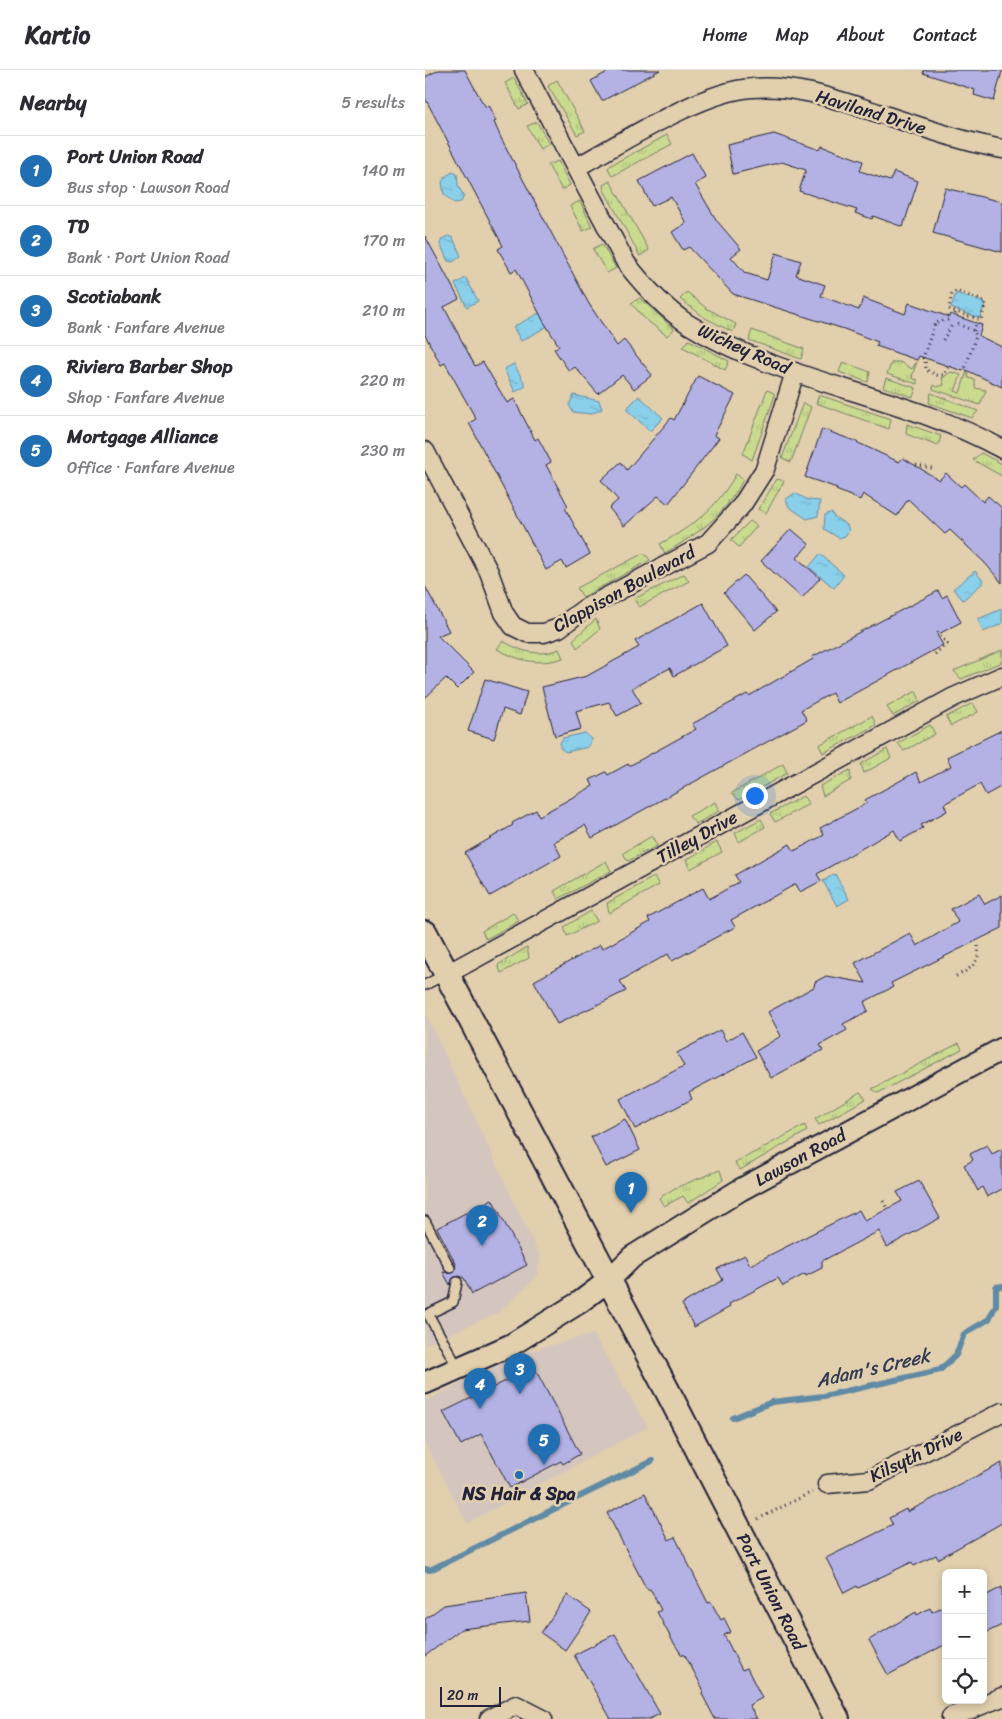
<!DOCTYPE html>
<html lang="en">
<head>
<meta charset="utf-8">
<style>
  :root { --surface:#fff; --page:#f7f7f7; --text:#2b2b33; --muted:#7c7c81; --line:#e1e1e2; --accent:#1f6fb2 }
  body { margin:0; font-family:Sriracha,sans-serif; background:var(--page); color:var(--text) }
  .controls { position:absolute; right:15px; bottom:15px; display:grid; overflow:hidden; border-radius:8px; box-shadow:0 2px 8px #0003 }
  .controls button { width:45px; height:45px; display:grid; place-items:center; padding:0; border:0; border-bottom:1px solid var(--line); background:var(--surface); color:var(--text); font:25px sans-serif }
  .scale { position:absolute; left:15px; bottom:12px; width:61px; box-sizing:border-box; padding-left:5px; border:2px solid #22223b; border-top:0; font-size:14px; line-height:18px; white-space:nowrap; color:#22223b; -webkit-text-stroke:4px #e1cfad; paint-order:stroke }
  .you { position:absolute; left:329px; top:725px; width:18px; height:18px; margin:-12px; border:4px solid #fff; border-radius:50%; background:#1a73e8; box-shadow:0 0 0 8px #1a73e833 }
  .badge { display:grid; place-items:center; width:32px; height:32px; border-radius:50%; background:var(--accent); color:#fff; font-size:16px; font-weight:700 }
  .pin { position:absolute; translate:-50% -41px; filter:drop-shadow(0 1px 2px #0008) }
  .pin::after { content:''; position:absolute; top:26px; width:18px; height:15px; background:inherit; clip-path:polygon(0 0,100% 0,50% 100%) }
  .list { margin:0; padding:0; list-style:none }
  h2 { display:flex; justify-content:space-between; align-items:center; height:65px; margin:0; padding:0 20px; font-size:21px }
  h2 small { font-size:16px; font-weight:400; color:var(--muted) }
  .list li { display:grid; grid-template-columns:32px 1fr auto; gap:15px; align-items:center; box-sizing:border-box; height:70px; padding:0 20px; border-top:1px solid var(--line) }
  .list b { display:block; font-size:19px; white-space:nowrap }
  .list p { margin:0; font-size:16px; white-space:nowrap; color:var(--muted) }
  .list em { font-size:16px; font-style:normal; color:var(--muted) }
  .icon { flex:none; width:28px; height:28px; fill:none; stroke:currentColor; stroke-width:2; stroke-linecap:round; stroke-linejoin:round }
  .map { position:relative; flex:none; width:577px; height:1649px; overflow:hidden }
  header { display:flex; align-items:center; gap:30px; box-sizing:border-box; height:70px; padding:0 25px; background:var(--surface); border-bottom:1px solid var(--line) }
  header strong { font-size:24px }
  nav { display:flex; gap:28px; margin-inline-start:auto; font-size:18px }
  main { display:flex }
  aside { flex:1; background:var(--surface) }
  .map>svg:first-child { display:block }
  .built { fill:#d4c6be }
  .grass { fill:url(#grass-tufts); stroke:#767e66 }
  .water { fill:url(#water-ripples); stroke:#608aa5 }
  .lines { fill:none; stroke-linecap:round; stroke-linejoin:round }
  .stream { stroke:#608aa5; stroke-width:6 }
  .building { fill:#b4b2e4; stroke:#22223b }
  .service-casing { stroke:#22223b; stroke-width:12 }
  .minor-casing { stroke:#22223b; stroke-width:21 }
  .tertiary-casing { stroke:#22223b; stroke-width:25 }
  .secondary-casing { stroke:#22223b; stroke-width:28 }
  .path { stroke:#22223b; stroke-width:3; stroke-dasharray:1 4; stroke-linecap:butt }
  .service { stroke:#e1cfad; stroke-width:9 }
  .minor { stroke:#e1cfad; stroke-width:18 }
  .tertiary { stroke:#e1cfad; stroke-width:21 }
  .secondary { stroke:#e1cfad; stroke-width:24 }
  .poi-dot { fill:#1f6fb2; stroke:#e1cfad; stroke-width:2 }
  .labels { text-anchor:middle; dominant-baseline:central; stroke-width:5; stroke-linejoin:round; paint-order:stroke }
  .street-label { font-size:18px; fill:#22223b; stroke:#e1cfad }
  .poi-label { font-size:18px; font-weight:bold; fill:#22223b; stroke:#e1cfad }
  .water-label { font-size:19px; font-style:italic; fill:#323c55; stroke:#e1cfad }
</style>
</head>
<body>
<header>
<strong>Kartio</strong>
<nav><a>Home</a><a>Map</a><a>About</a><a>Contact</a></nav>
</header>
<main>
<aside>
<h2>Nearby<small>5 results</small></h2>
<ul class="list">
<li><span class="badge">1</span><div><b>Port Union Road</b><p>Bus stop · Lawson Road</p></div><em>140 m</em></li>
<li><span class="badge">2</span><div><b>TD</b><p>Bank · Port Union Road</p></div><em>170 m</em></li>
<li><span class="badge">3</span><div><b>Scotiabank</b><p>Bank · Fanfare Avenue</p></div><em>210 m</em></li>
<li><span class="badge">4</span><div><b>Riviera Barber Shop</b><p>Shop · Fanfare Avenue</p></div><em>220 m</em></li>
<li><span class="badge">5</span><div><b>Mortgage Alliance</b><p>Office · Fanfare Avenue</p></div><em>230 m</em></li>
</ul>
</aside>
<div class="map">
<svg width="577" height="1649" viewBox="0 0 577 1649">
  <defs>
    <pattern id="grass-tufts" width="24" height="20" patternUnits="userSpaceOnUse" patternTransform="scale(1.25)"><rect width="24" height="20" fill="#cadb90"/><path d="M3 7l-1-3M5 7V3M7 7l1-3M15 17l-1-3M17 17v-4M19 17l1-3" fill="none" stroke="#adbc7d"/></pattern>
    <pattern id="water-ripples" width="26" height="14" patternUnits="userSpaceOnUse" patternTransform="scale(1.25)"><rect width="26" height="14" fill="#8ad0eb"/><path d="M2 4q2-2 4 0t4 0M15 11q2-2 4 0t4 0" fill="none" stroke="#77b2ca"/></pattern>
  </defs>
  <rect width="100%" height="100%" fill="#e1cfad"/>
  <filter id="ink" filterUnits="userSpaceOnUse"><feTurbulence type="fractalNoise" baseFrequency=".02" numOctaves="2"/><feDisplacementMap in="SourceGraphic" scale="10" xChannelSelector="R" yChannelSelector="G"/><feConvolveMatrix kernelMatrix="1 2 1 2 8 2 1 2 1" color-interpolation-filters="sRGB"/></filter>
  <g filter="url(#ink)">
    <g class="built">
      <polygon points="0,942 115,1187 112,1207 73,1243 0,1275"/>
      <polygon points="168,1264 223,1357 42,1453 0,1373 0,1331 97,1283"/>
    </g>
    <g class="grass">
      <polygon points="89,8 103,34 94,39 80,13"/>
      <polygon points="132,10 160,61 152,65 123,16"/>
      <polygon points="112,52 124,74 115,79 102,56"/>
      <polygon points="242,65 247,74 187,106 183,98 186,95"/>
      <polygon points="133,91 145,115 137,120 123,95"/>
      <polygon points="185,111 224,180 215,186 179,120 178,115"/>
      <polygon points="155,131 167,157 158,161 145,136"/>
      <polygon points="177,174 191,198 182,203 168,179"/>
      <polygon points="262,222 281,238 311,254 308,262 282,249 255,229"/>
      <polygon points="215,228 249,259 242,266 219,248 206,233"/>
      <polygon points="327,260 379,279 376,289 324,270"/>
      <polygon points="264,270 304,291 300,300 258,277"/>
      <polygon points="492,291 487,307 490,310 492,309 492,314 462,304 467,292 475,292 487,299"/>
      <polygon points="418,292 445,302 443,312 414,302"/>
      <polygon points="542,301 544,308 550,310 550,318 561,320 555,335 508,319 509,315 512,317 519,315 517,308 526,302 536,305 530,321 535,323"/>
      <polygon points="461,308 491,318 488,327 458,317"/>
      <polygon points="342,320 349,323 349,328 327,390 318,384"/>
      <polygon points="506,323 553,341 547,348 504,333"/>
      <polygon points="394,325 466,349 464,359 391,333"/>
      <polygon points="378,333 386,337 366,392 357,388"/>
      <polygon points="482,354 516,366 513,376 481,364"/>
      <polygon points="556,383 577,394 577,406 548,390"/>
      <path d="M311,404L318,410C297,448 276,461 240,483L235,474C269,455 291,439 311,404Z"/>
      <polygon points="352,409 359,411 341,443 333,439"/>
      <polygon points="325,451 332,456 314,477 306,470"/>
      <polygon points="219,483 225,490 158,527 152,518"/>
      <polygon points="259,504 264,511 214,537 209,529"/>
      <polygon points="171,549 175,559 152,578 148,570"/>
      <path d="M78,571C96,582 115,587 134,579L138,588C113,596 95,591 72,579Z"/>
      <polygon points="577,580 577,592 536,609 529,601"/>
      <polygon points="491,621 495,631 468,646 462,637"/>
      <polygon points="548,633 553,642 526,656 521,647"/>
      <polygon points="447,646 451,655 398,683 394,675"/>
      <polygon points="505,655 510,664 479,681 473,673"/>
      <polygon points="462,679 466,688 439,703 436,694"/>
      <polygon points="358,694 362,703 314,730 307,723"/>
      <polygon points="425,700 426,710 398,726 395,716"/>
      <polygon points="378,726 384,734 350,752 345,744"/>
      <polygon points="290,732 294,741 271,754 264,746"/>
      <polygon points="336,749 340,757 314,772 310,763"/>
      <polygon points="227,766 232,776 203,791 198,783"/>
      <polygon points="292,772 297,782 265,799 261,790"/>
      <polygon points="181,791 186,801 133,829 129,821"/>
      <polygon points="229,807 234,815 184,843 182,833"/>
      <polygon points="166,841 172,851 142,866 139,857"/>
      <polygon points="88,843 94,851 61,869 57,861"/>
      <polygon points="102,877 104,888 76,903 73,895"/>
      <polygon points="534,973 537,979 453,1023 447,1019"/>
      <polygon points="435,1022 441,1029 394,1055 390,1049"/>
      <polygon points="380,1055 382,1061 315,1100 310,1093"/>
      <polygon points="295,1100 298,1110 263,1133 258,1126 239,1136 234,1128 250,1118"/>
    </g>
    <g class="water">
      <polygon points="28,102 32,104 33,116 39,126 36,132 29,133 19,124 17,112 21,106"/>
      <polygon points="23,166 28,168 36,186 28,192 23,191 15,174 17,169"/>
      <polygon points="41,208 53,231 42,237 30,214"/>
      <polygon points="531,223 560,233 555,248 526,238"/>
      <polygon points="116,242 123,256 96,271 88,257"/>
      <polygon points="89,294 101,316 90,322 79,299"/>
      <polygon points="149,325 174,331 177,339 166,344 148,342 144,335"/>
      <polygon points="214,326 238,348 225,361 201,339"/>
      <polygon points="370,423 383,430 395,431 393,446 382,449 364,437 361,429"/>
      <polygon points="407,442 408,446 422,455 424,461 420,466 414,468 399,459 400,445"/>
      <polygon points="395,484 419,505 409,518 384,497"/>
      <polygon points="550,501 559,512 538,530 528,519"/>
      <polygon points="577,539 577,554 558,562 553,549"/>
      <polygon points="160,663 167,669 163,677 141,682 135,678 135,673 138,668"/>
      <polygon points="410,804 424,829 412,836 398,811"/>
    </g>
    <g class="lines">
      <g class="stream">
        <polyline points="308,1348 347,1332 399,1326 515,1300 531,1285 539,1264 564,1249 571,1235 571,1217 577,1216"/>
        <polyline points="0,1499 5,1500 227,1391"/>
      </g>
    </g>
    <g class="building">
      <polygon points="14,0 40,0 56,30 61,37 63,35 71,51 69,52 76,68 164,234 192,276 199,270 227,305 209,319 197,305 173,324 150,297 144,301 129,279 134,276 119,252 91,199 86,202 73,179 78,176 0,28 0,7"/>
      <polygon points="186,0 235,0 177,31 166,11"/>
      <polygon points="499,0 577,0 577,1 569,31 549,25 550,20 498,3"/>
      <polygon points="349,64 395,80 397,76 438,91 435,101 465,111 469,102 493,111 478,157 448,146 447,149 430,143 432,140 374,121 381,100 357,92 308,104 302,75"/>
      <polygon points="267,83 281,108 270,114 292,151 316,179 306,187 320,203 342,210 351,183 376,191 371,205 400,215 396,226 434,240 438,228 480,244 484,233 524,247 525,244 557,255 554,266 577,277 577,317 539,299 538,301 494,286 492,290 451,276 453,272 419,259 308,224 264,177 258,180 247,162 261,153 246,127 227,136 214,111"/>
      <polygon points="520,118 577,132 577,182 508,163"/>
      <polygon points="0,166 34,229 19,237 50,296 58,292 82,333 89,329 110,370 113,368 126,392 121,395 143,436 140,438 165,484 141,498 137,491 121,500 44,353 51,349 20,293 16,295 0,265"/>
      <polygon points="273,306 310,325 289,365 294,368 243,434 233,426 199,456 184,438 193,430 176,410 196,392 202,400 246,348 249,350"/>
      <polygon points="397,359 427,370 474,392 478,388 514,410 521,403 536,417 539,414 558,432 563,426 577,438 577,513 559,492 525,460 520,464 483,429 472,446 438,424 435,430 411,420 412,418 380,407"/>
      <polygon points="366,459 384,474 372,488 395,508 377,528 336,491"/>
      <polygon points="319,505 351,542 330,560 299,523"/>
      <polygon points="0,516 24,561 13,566 49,602 32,619 21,608 0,628"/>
      <polygon points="513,521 517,528 522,525 536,552 512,565 518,575 412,633 407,623 376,640 382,650 167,768 160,755 129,772 136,786 65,826 40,783 88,755 87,753 111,740 114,746 168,716 165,710 181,702 183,705 203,694 204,696 271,659 267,654 322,624 324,626 388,589 387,587"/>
      <polygon points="278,533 302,576 249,606 245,598 207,618 216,633 192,646 184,632 151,641 156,659 130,666 117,617 162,606 214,577 210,571"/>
      <polygon points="60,609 102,622 95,645 78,639 69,669 43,661"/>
      <polygon points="577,660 577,716 561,725 555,714 519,734 522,741 496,755 498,758 475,771 469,760 392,804 396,811 375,822 371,814 306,850 310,857 247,891 243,884 195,911 201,921 132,954 109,911 175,875 177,879 225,852 223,848 278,818 284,829 314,812 310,805 365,774 369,781 399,765 395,758 442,733 440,730 491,702 496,712 526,696 522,687"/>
      <polygon points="554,824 560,834 577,825 577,858 466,913 468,917 439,932 443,941 418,954 422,960 395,975 398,980 346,1008 331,981 356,966 343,942 389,917 390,912 401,906 441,913 430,893 485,863 492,876 533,852 526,839"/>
      <polygon points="295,960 301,971 317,962 331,987 264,1022 267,1029 210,1059 195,1029 259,996 252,983"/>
      <polygon points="200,1049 215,1080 181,1097 166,1067"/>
      <polygon points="562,1075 567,1084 577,1079 577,1119 562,1127 557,1117 553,1121 539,1095 548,1090 545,1084"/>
      <polygon points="494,1111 515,1148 462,1177 454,1161 397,1191 397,1198 381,1206 380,1204 358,1216 353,1208 304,1234 305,1237 269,1257 257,1234 298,1210 292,1199 320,1185 325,1195 434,1140 440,1151 477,1131 472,1122"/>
      <polygon points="67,1129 102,1195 47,1224 39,1208 34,1206 28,1208 25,1215 18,1202 28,1203 31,1194 12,1158"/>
      <polygon points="109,1297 155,1384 138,1394 136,1391 85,1418 56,1364 36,1375 18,1342"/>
      <polygon points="577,1393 577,1453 513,1489 511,1485 489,1496 487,1492 433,1518 432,1516 419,1523 401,1488 468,1455 464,1448 481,1439 482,1442"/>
      <polygon points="220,1423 244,1470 250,1467 283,1533 286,1532 296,1550 299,1548 306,1562 299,1565 317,1600 322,1598 337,1628 324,1635 332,1649 290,1649 277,1624 278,1619 260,1585 256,1584 247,1570 232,1542 236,1540 226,1520 221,1518 182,1443"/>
      <polygon points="577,1517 577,1555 558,1564 558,1527"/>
      <polygon points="101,1523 105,1551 36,1559 0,1586 0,1549 19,1535"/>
      <polygon points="142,1525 166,1542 140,1580 116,1563"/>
      <polygon points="521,1535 521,1574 463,1605 444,1570 491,1542 492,1545 505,1538 507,1542"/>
      <polygon points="190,1564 235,1644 224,1649 186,1649 149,1585"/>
    </g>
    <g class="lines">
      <defs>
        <g id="service">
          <polyline points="0,915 21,904"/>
          <polyline points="0,1151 25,1198"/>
          <polyline points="32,1212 28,1232 3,1244 33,1298"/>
        </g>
        <g id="minor">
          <path d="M99,0L201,193C219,216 239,238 263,254C359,314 478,324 577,379"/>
          <path d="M152,97C198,72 277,21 327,18C370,14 413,30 453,43C494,56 535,71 577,79"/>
          <polyline points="0,381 64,502 79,543 88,556 102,563 119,563 134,558 159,539 283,473 317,435 340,399 370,302"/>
          <polyline points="22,904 529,627 577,606"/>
          <polyline points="402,1414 444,1410 577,1342"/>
          <polyline points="526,1647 577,1627"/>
          <polyline points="64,1649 91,1635 118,1649"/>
        </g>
        <g id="tertiary">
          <path id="s1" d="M0,1313L86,1275L155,1232L184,1210L207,1187L315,1120L577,979"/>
        </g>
        <g id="secondary">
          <path id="s2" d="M0,863L242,1320L412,1649"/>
        </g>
      </defs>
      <use href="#service" class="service-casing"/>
      <use href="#minor" class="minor-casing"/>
      <use href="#tertiary" class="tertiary-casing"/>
      <use href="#secondary" class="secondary-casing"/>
      <g class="path">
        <polyline points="530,244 531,242 556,250 561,232 531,221 527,223 524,239 531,242"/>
        <polyline points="523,250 510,253 498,288 500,290 501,300 512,305 519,305 524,296"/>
        <polyline points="533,254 549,261 551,266 540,299"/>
        <polyline points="549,261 551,254"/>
        <polyline points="518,270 527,255"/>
        <polyline points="491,395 510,399"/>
        <polyline points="510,584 522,574 511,560"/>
        <path d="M531,906C545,900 556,892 553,876"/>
        <polyline points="458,1131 461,1137"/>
        <polyline points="333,1449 387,1422"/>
      </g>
      <use href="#service" class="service"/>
      <use href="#minor" class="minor"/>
      <use href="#tertiary" class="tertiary"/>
      <use href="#secondary" class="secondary"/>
    </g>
  </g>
  <circle class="poi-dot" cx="94" cy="1405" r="5"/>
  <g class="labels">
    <g class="street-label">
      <text transform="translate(446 42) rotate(17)">Haviland Drive</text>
      <text transform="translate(319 279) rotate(24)">Wichey Road</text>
      <text transform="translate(199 519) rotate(-29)">Clappison Boulevard</text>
      <text transform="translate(272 767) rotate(-29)">Tilley Drive</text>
      <text stroke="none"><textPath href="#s1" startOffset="440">Lawson Road</textPath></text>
      <text transform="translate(491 1385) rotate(-26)">Kilsyth Drive</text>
      <text stroke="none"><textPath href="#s2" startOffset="744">Port Union Road</textPath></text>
    </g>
    <g class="poi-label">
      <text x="94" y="1424">NS Hair &amp; Spa</text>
    </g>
    <g class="water-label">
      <text transform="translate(448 1298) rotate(-13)">Adam's Creek</text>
    </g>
  </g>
</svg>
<div class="controls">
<button>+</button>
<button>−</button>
<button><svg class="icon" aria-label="locate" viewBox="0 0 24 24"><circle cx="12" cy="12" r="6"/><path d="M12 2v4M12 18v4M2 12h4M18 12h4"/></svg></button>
</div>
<div class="scale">20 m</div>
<div class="you"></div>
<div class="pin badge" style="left:206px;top:1143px">1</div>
<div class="pin badge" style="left:57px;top:1176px">2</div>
<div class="pin badge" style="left:95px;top:1324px">3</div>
<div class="pin badge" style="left:55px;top:1339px">4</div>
<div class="pin badge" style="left:119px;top:1395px">5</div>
</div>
</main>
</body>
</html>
